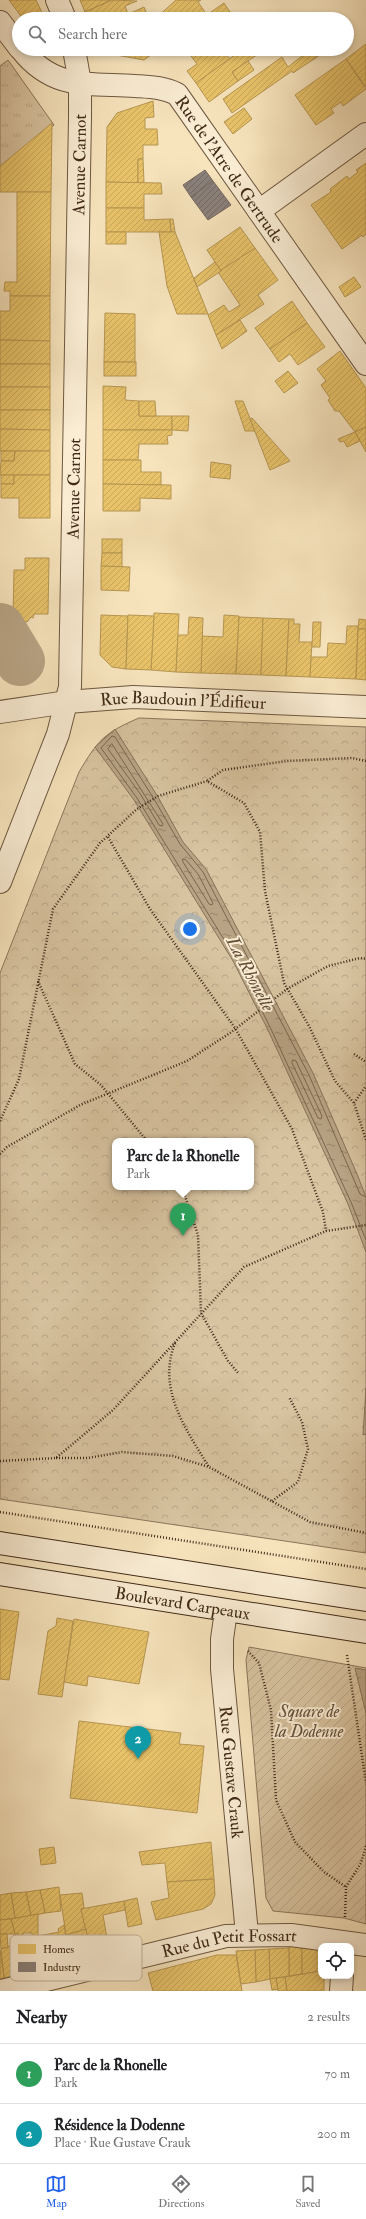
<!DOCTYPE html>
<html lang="en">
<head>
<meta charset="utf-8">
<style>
  :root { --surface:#fff; --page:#f6f6f6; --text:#202124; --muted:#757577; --line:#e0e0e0; --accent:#2563eb }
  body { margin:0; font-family:"IM FELL Double Pica",serif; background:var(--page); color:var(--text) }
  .controls { position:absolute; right:12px; bottom:12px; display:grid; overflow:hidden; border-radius:8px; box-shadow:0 2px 6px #0003 }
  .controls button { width:36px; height:36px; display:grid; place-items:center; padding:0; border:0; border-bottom:1px solid var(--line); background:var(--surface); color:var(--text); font:20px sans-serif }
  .you { position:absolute; left:190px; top:929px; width:14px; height:14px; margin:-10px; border:3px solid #fff; border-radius:50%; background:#1a73e8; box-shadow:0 0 0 6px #1a73e833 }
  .badge { display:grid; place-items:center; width:26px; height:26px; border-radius:50%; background:var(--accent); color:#fff; font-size:13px; font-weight:700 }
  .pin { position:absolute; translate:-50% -33px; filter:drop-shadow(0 1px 2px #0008) }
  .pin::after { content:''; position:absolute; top:21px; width:14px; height:12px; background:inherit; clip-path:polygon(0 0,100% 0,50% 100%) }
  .popup { position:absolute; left:112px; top:1138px; width:142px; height:52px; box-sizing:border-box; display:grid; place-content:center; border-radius:8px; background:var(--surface); filter:drop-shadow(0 1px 3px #0005); font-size:13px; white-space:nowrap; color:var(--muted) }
  .popup b { font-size:15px; color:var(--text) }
  .popup::after { content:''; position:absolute; left:50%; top:100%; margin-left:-8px; border:8px solid transparent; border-top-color:var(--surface) }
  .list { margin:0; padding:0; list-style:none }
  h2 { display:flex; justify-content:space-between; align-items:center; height:52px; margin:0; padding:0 16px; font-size:17px }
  h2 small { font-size:13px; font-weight:400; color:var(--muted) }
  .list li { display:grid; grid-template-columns:26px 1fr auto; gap:12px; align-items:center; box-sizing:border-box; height:60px; padding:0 16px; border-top:1px solid var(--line) }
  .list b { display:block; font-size:15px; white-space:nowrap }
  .list p { margin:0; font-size:13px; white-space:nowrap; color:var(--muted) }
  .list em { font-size:13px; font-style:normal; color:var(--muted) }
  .icon { flex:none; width:22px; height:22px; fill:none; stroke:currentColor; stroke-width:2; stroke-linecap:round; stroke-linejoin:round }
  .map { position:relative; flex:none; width:366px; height:1991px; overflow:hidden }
  .search { position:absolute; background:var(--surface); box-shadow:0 2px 6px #0003; left:12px; right:12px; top:12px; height:44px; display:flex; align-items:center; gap:10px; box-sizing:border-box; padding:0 14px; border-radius:22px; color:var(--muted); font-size:15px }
  .sheet { height:172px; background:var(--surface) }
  nav { display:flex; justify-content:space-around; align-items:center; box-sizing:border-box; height:56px; border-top:1px solid var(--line); background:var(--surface); font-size:11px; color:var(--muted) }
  nav a { display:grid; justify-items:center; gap:2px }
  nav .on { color:var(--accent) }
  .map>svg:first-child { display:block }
  .grass { fill:url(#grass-tufts); stroke:#8c765c }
  .forest { fill:url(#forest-crowns); stroke:#8c765c; fill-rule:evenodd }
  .garden { fill:url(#garden-furrows); stroke:#8c765c }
  .water { fill:url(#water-ripples); stroke:#887359 }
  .homes { fill:url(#homes-hatch); stroke:#b69651; fill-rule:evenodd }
  .industry { fill:url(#industry-hatch); stroke:#74675e }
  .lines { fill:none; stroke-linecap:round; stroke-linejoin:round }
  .shore { stroke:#7c664e; stroke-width:1 }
  .river { stroke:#b8a485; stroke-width:50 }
  .street-casing { stroke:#6d5840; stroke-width:24 }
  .secondary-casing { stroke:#3f2917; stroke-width:24 }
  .path { stroke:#3f2917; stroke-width:2.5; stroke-dasharray:1 2; stroke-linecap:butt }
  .street { stroke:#faedd4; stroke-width:22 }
  .secondary { stroke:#faedd4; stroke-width:22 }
  .labels { text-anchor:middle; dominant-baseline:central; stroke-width:4; stroke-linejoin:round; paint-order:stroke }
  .street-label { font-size:17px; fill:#3f2917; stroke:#faedd4 }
  .park-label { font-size:17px; font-style:italic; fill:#65503a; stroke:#faedd4 }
  .water-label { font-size:18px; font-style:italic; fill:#634e38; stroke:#faedd4 }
  .key { fill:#faedd4; stroke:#c2b29b; stroke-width:1 }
  .key-label { font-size:11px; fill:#3f2917 }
</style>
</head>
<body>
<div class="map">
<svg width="366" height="1991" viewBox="0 0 366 1991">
  <defs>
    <pattern id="grass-tufts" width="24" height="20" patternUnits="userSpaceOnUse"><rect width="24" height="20" fill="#d8c4a1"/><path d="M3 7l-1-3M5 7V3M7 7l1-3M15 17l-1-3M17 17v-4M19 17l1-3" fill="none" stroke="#baa88a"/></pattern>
    <pattern id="forest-crowns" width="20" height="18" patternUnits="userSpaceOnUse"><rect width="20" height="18" fill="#d8c4a1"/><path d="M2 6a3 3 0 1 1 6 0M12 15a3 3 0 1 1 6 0" fill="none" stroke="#baa88a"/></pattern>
    <pattern id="garden-furrows" width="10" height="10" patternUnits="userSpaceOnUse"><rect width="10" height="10" fill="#d8c4a1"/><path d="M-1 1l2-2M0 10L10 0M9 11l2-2" fill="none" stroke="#baa88a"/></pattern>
    <pattern id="water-ripples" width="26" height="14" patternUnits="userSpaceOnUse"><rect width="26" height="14" fill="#b8a485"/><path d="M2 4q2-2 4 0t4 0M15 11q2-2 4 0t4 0" fill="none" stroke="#97866c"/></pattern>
    <pattern id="homes-hatch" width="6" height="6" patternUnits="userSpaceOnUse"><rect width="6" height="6" fill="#e9c46a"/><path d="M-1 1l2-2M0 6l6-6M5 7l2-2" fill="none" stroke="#c9a85b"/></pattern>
    <pattern id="industry-hatch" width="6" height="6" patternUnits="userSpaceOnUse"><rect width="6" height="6" fill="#8a817c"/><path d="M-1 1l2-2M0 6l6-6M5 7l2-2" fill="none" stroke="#726a65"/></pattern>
  </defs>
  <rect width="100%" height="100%" fill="#f7e4bd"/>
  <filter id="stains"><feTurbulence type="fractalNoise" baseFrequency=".005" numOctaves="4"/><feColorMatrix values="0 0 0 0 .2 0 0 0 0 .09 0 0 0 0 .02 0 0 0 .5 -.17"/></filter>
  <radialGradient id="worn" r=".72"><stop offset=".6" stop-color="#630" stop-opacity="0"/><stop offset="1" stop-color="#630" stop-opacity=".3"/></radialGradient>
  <polygon class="grass" points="8,60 54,125 0,169 0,66"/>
  <path class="forest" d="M139,718L366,727V1553L0,1499V973L79,772C98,740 104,733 139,718ZM115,1141H251V1187H115Z"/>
  <polygon class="garden" points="249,1647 366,1668 366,1924 344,1918 273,1911 266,1898 246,1660"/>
  <g class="water">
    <polygon points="115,729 158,797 183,842 206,869 313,1073 357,1174 366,1197 366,1252 348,1204 268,1030 233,961 134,800 95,747"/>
    <polygon points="366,1388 366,1434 363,1435"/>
    <polygon points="355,1668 366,1670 366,1713"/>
  </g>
  <g class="homes">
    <polygon points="9,0 36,0 45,19 23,19"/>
    <polygon points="80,0 112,0 85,12"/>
    <polygon points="112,0 137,1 125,6 128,14 117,19 89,19 85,12"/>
    <polygon points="176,0 201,0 198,2 207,15 201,19 155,19"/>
    <polygon points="224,3 234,18 233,19 201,19"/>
    <polygon points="144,7 149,19 136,19 133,12"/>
    <polygon points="133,12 136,19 117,19 128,14"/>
    <polygon points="366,44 366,87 346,59"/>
    <polygon points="102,49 112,49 105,53"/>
    <polygon points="112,49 159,49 144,60 105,53"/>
    <polygon points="186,49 222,49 230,59 196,83 187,71 197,64"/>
    <polygon points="243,49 264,50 232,72 238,81 209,102 196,83"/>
    <polygon points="311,49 316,49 320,55 293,73 292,71 232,113 223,99 282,57 288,67"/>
    <polygon points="346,59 366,89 343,106 341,102 331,109 334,113 316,125 295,95"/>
    <polygon points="248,61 254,70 238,81 232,72"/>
    <polygon points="153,101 154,117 145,118 145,129 157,129 158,145 143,145 143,159 138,159 138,183 106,182 107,127 117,113"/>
    <polygon points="244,108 252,119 233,134 224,122"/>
    <polygon points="52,123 51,192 0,192 0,166"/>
    <polygon points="138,159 143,159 144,182 138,183"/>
    <polygon points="366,163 366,234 363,237 362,235 342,249 311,205 331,192 330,189 347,176 349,179 358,172 356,170"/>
    <polygon points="106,182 161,183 162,194 144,194 144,208 106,208"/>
    <polygon points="17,192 51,192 50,296 10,296 10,291 4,291 5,282 17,282"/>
    <polygon points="106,208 144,208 144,220 170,219 171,232 106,232"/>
    <polygon points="170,219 173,219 175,232 171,232"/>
    <polygon points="240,227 255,248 221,271 207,250"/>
    <rect x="106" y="232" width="20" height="12"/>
    <polygon points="159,232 175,232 208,314 177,314 167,286"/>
    <polygon points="255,248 278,280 258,295 264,304 216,335 208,315 224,305 229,312 240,305 218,272"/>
    <polygon points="215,262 221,271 197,287 194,278"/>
    <polygon points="354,277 361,287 345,297 339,287"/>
    <polygon points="10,296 50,296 50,341 0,340 0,311 10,311"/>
    <polygon points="292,301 307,323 270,349 255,328"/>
    <polygon points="105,313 135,314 135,362 104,362"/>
    <polygon points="240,320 247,331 222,349 216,335"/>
    <polygon points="307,323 325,347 298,365 290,354 279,362 270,349"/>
    <polygon points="0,340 50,341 50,364 0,364"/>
    <polygon points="340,351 366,388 366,427 355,432 339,411 335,411 328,400 330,398 321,385 326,381 317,369"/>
    <rect x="104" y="362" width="32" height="14"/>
    <rect x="0" y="364" width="50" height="23"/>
    <polygon points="288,371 298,383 284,393 275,381"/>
    <polygon points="103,386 126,387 125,400 139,401 139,416 172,416 172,430 103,430"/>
    <rect x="0" y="387" width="50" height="23"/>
    <polygon points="139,401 155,401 156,416 139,416"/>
    <polygon points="235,401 243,401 255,431 245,431"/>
    <polygon points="0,410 50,410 50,430 0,429"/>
    <polygon points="172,416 189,416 188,431 172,430"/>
    <polygon points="252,418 290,461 270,470 250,419"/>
    <polygon points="366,427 366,452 355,432"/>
    <polygon points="0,429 50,430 50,451 0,451"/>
    <polygon points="103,430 172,430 172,435 167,436 168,444 139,444 138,460 103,460"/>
    <polygon points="355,432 360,441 347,447 344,441 340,442 338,439"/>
    <polygon points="1,451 15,451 14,461 1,461"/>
    <polygon points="15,451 50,451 50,475 0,475 1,461 14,461"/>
    <polygon points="103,460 141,460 141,472 161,472 161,485 103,484"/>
    <polygon points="211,462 231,465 230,479 210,477"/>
    <rect x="1" y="475" width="13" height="9"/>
    <polygon points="14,475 50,475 50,518 19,518 19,498 1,498 1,484 14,484"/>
    <polygon points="103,484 171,485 171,499 140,498 140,511 103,511"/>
    <rect x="102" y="539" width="20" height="14"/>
    <polygon points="102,553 122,553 122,567 101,566"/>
    <polygon points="25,558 49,558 48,614 34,614 33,618 31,617 27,622 17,621 13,617 14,570 25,570"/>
    <polygon points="101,566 130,567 129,591 101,590"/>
    <polygon points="154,613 179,614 176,672 151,670"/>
    <polygon points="101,615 128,616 126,669 112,667 100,655"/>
    <polygon points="128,615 154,616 151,670 126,669"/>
    <polygon points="224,615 239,616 236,674 201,673 202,636 223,637"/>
    <polygon points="189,617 203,618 201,673 176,672 178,635 188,635"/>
    <polygon points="239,617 263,618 261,675 236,674"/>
    <polygon points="263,618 289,619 286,676 261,675"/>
    <polygon points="289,619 294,619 294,624 300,624 299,642 312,642 310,677 286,676"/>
    <polygon points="359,619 366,620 366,629 358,629"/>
    <polygon points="313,622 321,622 320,647 312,647"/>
    <polygon points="347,626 358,626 356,679 310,677 311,657 327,657 328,643 346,644"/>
    <polygon points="358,629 366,629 366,680 356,679"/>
    <polygon points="0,1609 19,1612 9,1680 0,1679"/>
    <polygon points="57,1618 73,1621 62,1697 38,1694 48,1631 56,1626"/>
    <polygon points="74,1619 149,1632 139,1684 88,1676 87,1686 64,1682"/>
    <polygon points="79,1721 181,1733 179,1744 204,1746 197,1813 70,1798"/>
    <polygon points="211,1842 214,1879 167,1882 165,1863 142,1865 139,1852"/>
    <polygon points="54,1847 56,1863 41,1865 39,1849"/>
    <polygon points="214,1879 215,1895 211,1904 203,1909 156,1920 151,1902 169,1898 167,1882"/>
    <polygon points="59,1887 61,1911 45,1913 40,1890"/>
    <polygon points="40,1890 45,1913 31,1916 26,1892"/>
    <polygon points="26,1892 31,1916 15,1918 11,1893"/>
    <polygon points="11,1893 15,1918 0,1920 0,1895"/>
    <polygon points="82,1893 84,1908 81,1909 86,1929 66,1935 60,1895"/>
    <polygon points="137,1898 142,1924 128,1927 124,1901"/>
    <polygon points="124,1901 125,1910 103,1915 110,1955 92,1958 81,1909"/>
    <path d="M38,1914V1936L43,1968L22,1973L18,1933L15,1934L11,1919ZM23,1933H32L33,1942L25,1944Z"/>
    <polygon points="11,1919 15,1934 0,1934 0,1920"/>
    <polygon points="64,1925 71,1963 43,1969 38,1936 59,1932 58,1929"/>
    <polygon points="86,1929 92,1958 71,1963 66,1935"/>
    <polygon points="18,1933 22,1973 4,1978 1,1949 13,1945 15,1934"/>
    <polygon points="0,1934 7,1934 8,1947 1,1949"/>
    <polygon points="289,1945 302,1946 302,1974 289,1976"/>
    <polygon points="302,1946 321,1947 321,1971 302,1974"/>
    <polygon points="289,1948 289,1976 270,1979 269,1949"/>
    <polygon points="269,1949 270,1979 256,1982 255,1950"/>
    <polygon points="0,1950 4,1978 0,1979"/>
    <polygon points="255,1950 256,1982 241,1984 236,1951"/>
    <polygon points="217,1955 236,1955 242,1991 153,1991 148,1973"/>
    <polygon points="321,1971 321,1976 324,1976 324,1991 287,1991 285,1977"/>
    <polygon points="285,1977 287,1991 278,1991 276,1978"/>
    <polygon points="276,1978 278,1989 272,1990 270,1979"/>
  </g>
  <g class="industry">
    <polygon points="205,170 213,181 191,197 183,185"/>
    <polygon points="213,181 231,205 208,220 191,197"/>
  </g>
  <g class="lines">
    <g class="shore">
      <polygon points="112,744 163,824 162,826 159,825 141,795 108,749"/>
      <polygon points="183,859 186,860 198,874 213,903 212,905 209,904 183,862"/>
      <polygon points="293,1060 296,1061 322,1116 321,1119 318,1118 292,1063"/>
      <polyline points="366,1197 360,1194 309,1075 203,872 180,844 154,799 115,737 112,736 101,748 137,798 236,959 271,1029 351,1202 366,1240"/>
    </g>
    <polyline class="river" points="0,628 20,661"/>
    <defs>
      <g id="street">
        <polyline points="57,0 65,19"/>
        <polyline points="0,22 19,47"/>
        <path id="s1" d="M21,49C53,90 88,83 135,86C150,87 163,87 177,94L366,364"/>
        <polyline points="259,211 366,134"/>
        <path id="s2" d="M0,712L67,702L133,697L366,707"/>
        <path id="s3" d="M0,882L58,734L70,687L80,117V83L74,49"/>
        <path id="s4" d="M226,1611L222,1639V1669L247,1934"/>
        <path id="s5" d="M1,1991L226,1936L291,1935L366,1945"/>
        <polyline points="341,1991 342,1976"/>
      </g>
      <g id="secondary">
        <polyline points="0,1543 366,1600"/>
        <path id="s6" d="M0,1574L366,1632"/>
      </g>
    </defs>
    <use href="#street" class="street-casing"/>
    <use href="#secondary" class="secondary-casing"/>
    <g class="path">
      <polyline points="366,761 352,758 287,761 223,770 207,781 244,803 260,832 265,891 284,983 309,1026 335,1081 354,1103 366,1140"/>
      <polyline points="108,837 150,909 235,1028 292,1129 323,1212 326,1231"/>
      <polyline points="38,981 75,1064 101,1085 147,1141"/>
      <polyline points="354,1054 366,1062"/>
      <polyline points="354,1103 366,1086"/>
      <polyline points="0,1121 19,1079 53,909 100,843 137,809 158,796 207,781"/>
      <polyline points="0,1154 7,1147 80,1105 187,1061 230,1033 287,989 328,966 360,958 366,959"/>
      <polyline points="182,1187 198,1235 201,1313 228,1361 239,1374"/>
      <path d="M175,1343C157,1389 185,1428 209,1467"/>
      <polyline points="56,1458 88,1458 122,1452 173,1456 209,1467 310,1522 366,1533"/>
      <polyline points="0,1461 56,1458 113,1410 244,1267 326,1231 366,1225"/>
      <polyline points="272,1501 298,1482 308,1449 302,1422 289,1397"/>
      <polyline points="0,1512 366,1569"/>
      <polyline points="248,1651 259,1663 271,1710 276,1800 295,1842 324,1872 346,1887"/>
      <polyline points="347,1655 366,1783"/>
      <polyline points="345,1917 346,1887 361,1863 366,1846"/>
    </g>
    <use href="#street" class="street"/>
    <use href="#secondary" class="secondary"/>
  </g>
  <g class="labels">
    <g class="street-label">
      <text stroke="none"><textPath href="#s3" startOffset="730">Avenue Carnot</textPath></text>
      <text stroke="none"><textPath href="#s1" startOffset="260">Rue de l'Atre de Gertrude</textPath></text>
      <text stroke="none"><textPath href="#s3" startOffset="406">Avenue Carnot</textPath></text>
      <text stroke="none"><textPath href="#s2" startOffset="184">Rue Baudouin l'Édifieur</textPath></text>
      <text stroke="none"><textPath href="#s6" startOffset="185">Boulevard Carpeaux</textPath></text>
      <text stroke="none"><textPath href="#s4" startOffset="162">Rue Gustave Crauk</textPath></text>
      <text stroke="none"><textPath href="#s5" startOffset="234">Rue du Petit Fossart</textPath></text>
    </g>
    <g class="park-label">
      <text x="309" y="1711">Square de<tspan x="309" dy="20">la Dodenne</tspan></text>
    </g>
    <g class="water-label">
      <text transform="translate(250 974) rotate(62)">La Rhonelle</text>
    </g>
  </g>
  <rect x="10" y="1935" width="132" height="46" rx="6" class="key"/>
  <rect x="18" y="1944" width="18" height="10" fill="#e9c46a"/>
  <rect x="18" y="1962" width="18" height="10" fill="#8a817c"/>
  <g class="key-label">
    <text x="43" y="1953">Homes</text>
    <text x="43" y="1971">Industry</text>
  </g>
  <rect width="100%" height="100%" filter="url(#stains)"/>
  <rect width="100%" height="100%" fill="url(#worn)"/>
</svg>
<div class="controls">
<button><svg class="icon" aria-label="locate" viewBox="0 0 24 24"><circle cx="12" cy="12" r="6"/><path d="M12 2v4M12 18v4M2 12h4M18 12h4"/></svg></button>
</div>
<div class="you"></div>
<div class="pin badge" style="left:183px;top:1236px;background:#2e9e5b">1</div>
<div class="popup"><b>Parc de la Rhonelle</b>Park</div>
<div class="pin badge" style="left:138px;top:1759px;background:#0f9aa8">2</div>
<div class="search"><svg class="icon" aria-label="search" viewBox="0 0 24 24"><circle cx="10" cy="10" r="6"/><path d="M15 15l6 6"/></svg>Search here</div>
</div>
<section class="sheet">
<h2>Nearby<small>2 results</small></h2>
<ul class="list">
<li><span class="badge" style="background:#2e9e5b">1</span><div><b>Parc de la Rhonelle</b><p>Park</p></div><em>70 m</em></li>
<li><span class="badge" style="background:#0f9aa8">2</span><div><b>Résidence la Dodenne</b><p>Place · Rue Gustave Crauk</p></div><em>200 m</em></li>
</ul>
</section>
<nav>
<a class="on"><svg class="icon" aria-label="map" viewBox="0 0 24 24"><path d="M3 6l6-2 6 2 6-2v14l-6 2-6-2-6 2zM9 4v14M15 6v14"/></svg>Map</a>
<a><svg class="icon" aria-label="directions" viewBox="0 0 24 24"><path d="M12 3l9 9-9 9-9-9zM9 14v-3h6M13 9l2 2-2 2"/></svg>Directions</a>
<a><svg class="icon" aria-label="saved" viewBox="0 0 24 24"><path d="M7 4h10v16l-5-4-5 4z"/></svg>Saved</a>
</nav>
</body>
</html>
